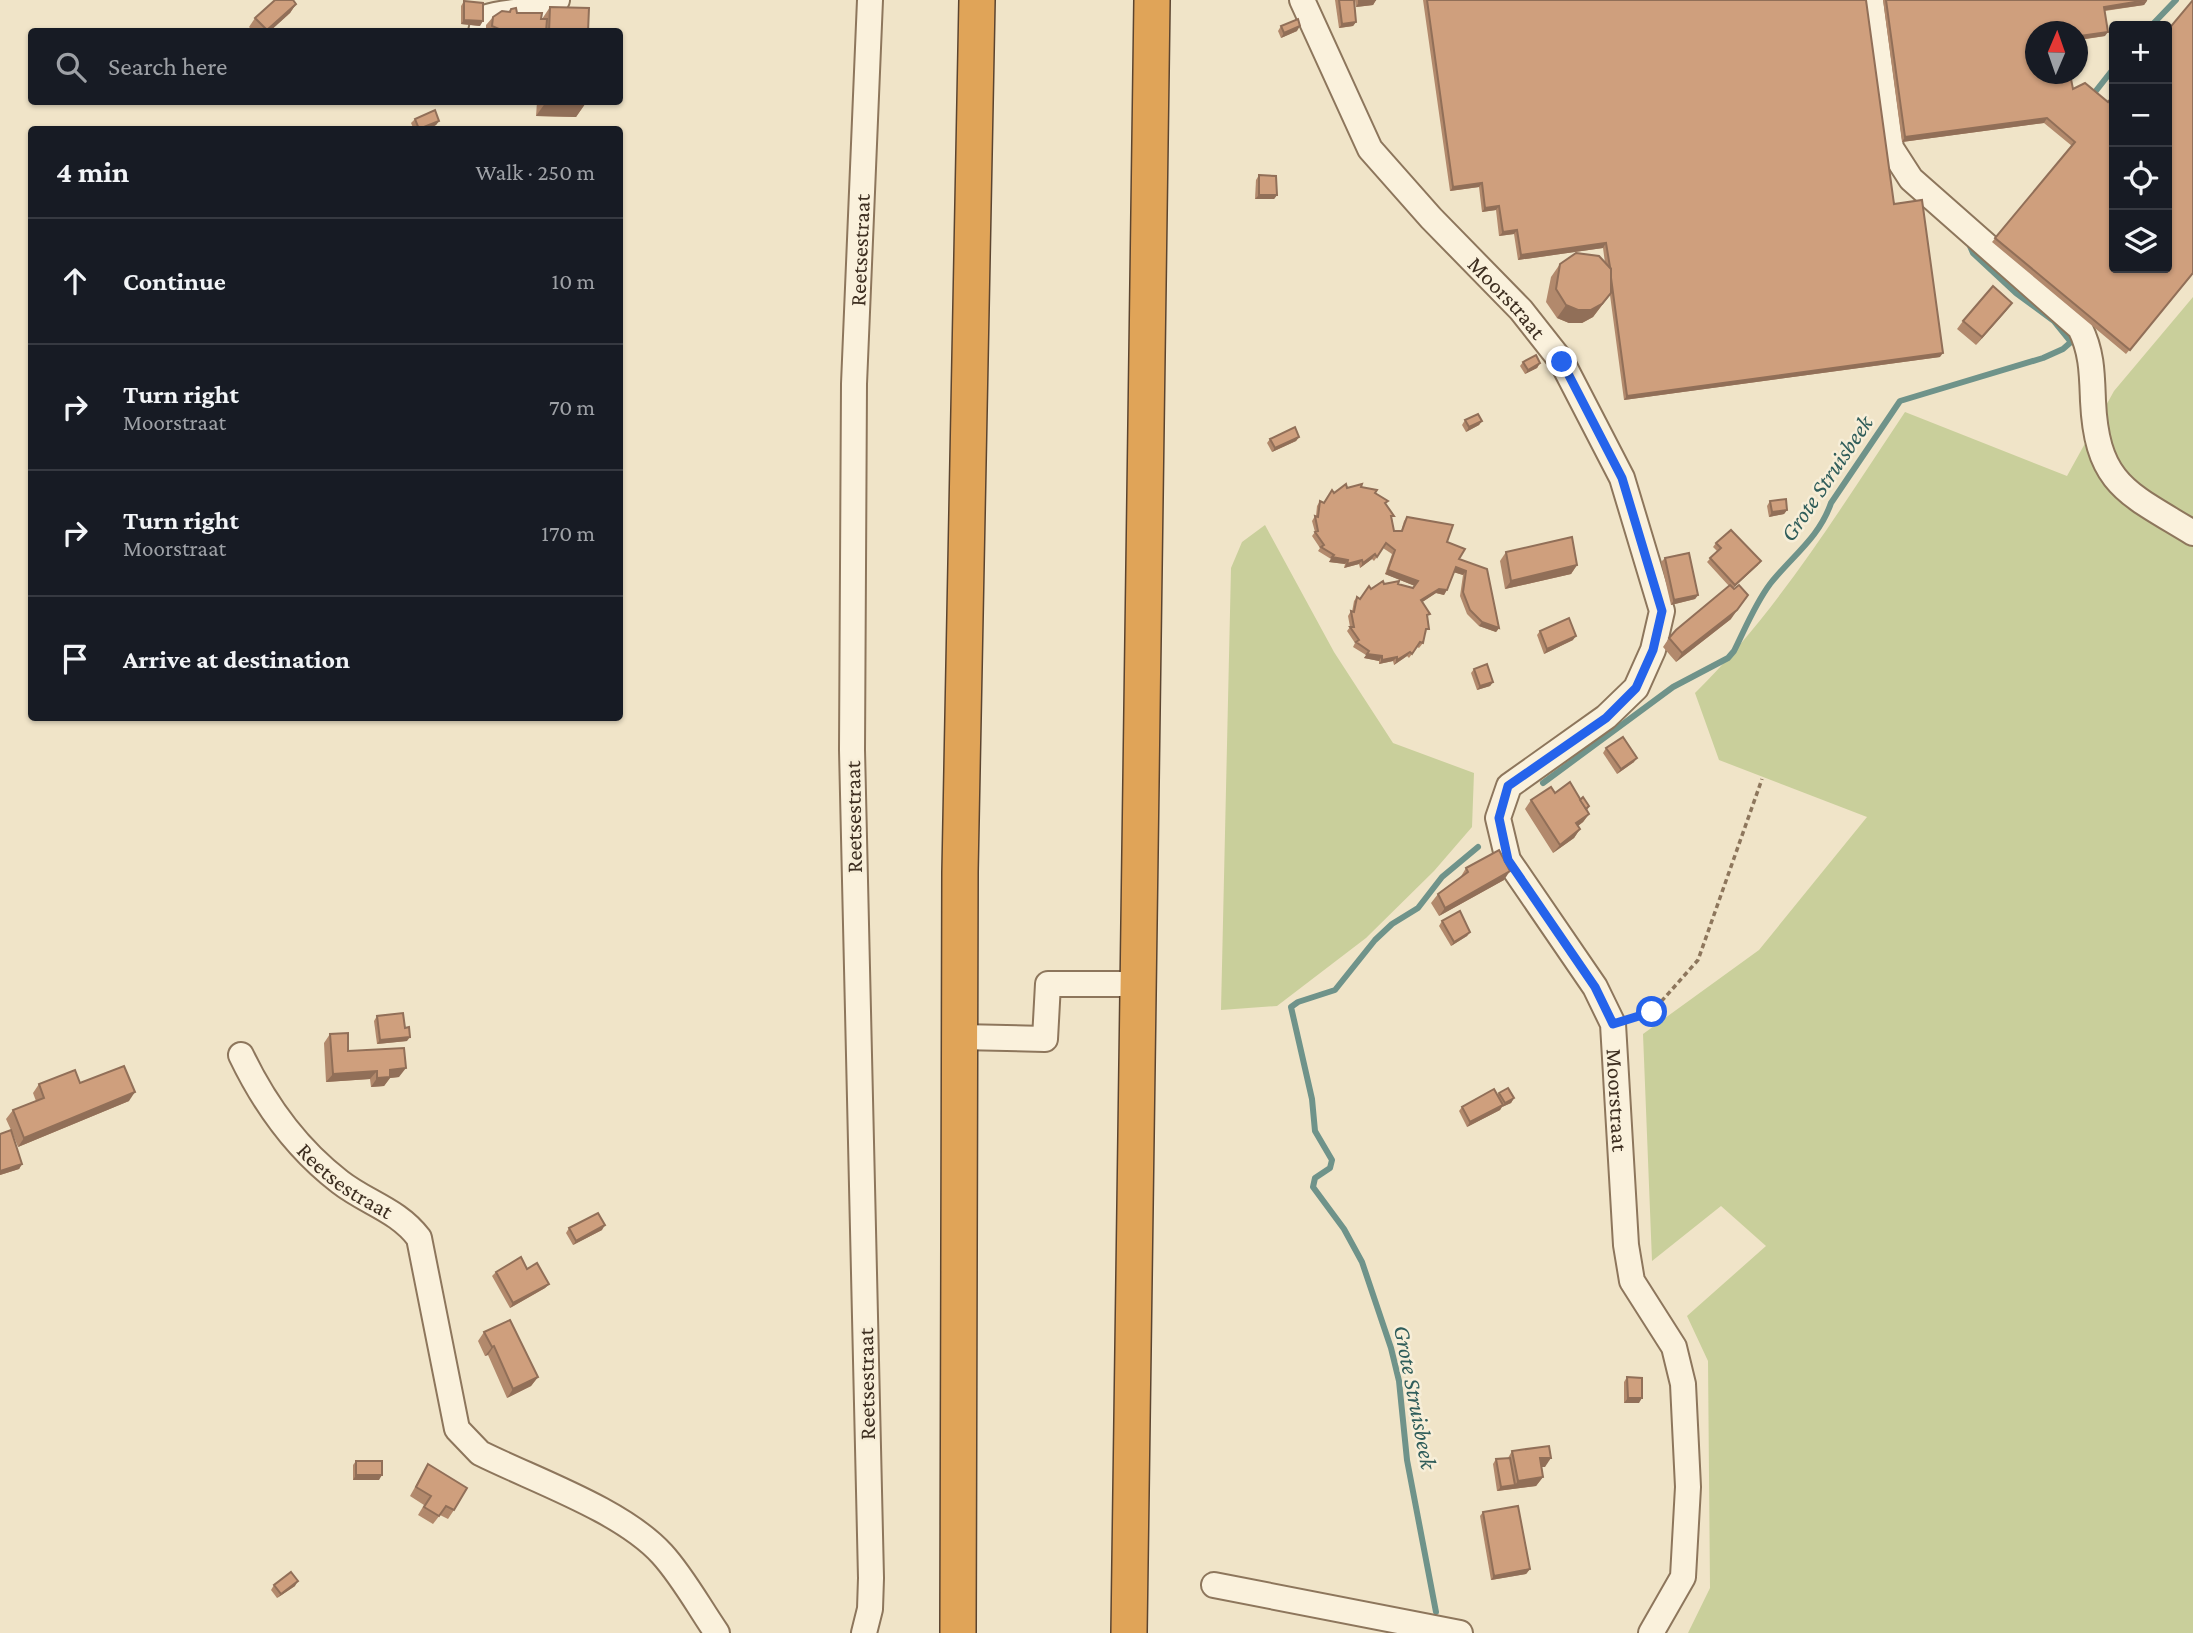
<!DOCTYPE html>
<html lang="en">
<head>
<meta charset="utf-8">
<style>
  :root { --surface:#171b24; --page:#20242c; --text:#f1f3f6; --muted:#9ea1a6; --line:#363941 }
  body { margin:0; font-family:"Crimson Pro",serif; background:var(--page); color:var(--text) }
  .controls { position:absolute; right:21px; top:21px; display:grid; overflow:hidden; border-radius:7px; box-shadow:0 2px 5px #0004 }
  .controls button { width:63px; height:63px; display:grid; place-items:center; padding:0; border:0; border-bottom:2px solid var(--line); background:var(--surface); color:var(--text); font:35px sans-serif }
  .compass { position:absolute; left:2025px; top:21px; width:63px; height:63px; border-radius:50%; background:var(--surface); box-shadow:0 2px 5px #0004; rotate:2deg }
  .stop { position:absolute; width:21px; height:21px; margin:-16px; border:5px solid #2563eb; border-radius:50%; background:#fff }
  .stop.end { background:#2563eb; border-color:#fff; box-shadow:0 2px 7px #0008 }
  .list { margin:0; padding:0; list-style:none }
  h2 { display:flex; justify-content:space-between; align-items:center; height:91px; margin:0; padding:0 28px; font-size:30px }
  h2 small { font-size:23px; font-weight:400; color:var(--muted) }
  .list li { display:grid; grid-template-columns:46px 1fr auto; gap:21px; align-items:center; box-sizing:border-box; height:126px; padding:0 28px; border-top:2px solid var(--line) }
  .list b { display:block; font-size:26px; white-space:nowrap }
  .list p { margin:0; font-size:23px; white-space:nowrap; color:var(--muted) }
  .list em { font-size:23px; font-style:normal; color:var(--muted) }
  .icon { flex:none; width:38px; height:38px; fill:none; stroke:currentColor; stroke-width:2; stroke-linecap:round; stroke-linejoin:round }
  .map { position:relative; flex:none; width:2193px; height:1633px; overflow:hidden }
  .search { position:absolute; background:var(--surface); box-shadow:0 2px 5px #0004; left:28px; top:28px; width:595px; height:77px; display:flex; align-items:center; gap:18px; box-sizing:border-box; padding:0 24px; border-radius:7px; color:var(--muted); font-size:26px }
  .panel { position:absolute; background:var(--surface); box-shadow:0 2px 5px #0004; left:28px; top:126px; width:595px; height:595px; border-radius:7px }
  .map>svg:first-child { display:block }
  .green { fill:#c9cf9b }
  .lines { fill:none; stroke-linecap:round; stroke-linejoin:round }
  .stream { stroke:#6f938a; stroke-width:6 }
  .minor-casing { stroke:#8d765c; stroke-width:28 }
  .highway-casing { stroke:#5b4430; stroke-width:38 }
  .path { stroke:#8d765c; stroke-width:3.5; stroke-dasharray:5 3.5; stroke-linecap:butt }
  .minor { stroke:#faf1dc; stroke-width:24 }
  .highway { stroke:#e0a458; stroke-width:35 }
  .wall { fill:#b2896c }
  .shaded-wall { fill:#916f58 }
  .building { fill:#cf9f7d; stroke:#916f58; stroke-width:2 }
  .route { stroke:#2563eb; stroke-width:9 }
  .labels { text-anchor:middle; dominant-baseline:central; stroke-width:5; stroke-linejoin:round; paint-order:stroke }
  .street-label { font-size:23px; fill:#3d2e20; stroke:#f7eed8 }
  .water-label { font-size:24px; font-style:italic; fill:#2f5d5a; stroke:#f7eed8 }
</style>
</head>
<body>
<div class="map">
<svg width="2193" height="1633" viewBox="0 0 2193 1633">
  <rect width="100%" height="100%" fill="#f0e4c8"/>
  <g class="green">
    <path d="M2193,297V1633H1688L1710,1588L1708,1361L1687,1316L1766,1246L1721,1206L1652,1261L1643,1034L1759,950L1867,817L1719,760L1695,693C1778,611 1840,509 1905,412L2067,476L2114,391Z"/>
    <polygon points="1265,525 1334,652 1393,743 1474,773 1472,827 1434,871 1366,938 1277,1006 1221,1010 1231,568 1242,542"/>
  </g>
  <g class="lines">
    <g class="stream">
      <polyline points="2151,26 2176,0"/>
      <polyline points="2095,92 2114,68"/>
      <path d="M1543,783L1673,687L1728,658L1734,651C1745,629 1755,604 1770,584C1792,556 1819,538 1831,503L1900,401L2043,358L2063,349L2071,342L2054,321L2016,293L1973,253L1970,246"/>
      <polyline points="1436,1612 1407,1460 1399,1381 1391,1348 1362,1262 1344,1229 1313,1187 1315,1178 1330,1168 1332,1160 1315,1131 1312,1099 1291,1007 1298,1002 1335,990 1375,940 1392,924 1418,908 1442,877 1478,847"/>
    </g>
    <defs>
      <g id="minor">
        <path id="s1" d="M1302,0L1370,149L1431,218L1521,310L1562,362L1622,478L1662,611L1653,650L1636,688L1606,717L1509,786L1498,818L1508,860L1595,987L1613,1024L1626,1245L1632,1281L1674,1347L1683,1384L1688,1487L1683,1577L1651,1633"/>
        <path d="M1871,0L1891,148L1911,179L2080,328C2092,352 2092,374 2093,401C2097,485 2128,493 2193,533"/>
        <path d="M481,32L484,18C508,9 536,15 557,0"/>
        <polyline points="960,1037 1045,1039 1048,984 1138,984"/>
        <path id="s2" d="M241,1055C264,1103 297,1149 340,1182C367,1203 398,1210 419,1238L457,1429L480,1453C534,1480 622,1510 662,1554C683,1577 699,1607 717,1633"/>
        <polyline points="1214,1585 1460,1633"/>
        <path id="s3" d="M864,1633L870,1609L871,1578L852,750L854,384L870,0"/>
      </g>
      <g id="highway">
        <polyline points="958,1633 960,872 977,0"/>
        <polyline points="1129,1633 1152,0"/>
      </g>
    </defs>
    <use href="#minor" class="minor-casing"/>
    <use href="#highway" class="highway-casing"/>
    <polyline class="path" points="1633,1018 1652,1012 1698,960 1762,779"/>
    <use href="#minor" class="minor"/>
    <use href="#highway" class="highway"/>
  </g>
  <g class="wall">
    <polygon points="1335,0 1354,0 1356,22 1353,26 1339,28"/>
    <polygon points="1355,0 1376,0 1373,5 1356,7"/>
    <polygon points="1423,0 1866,0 1894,204 1940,357 1624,400 1610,295 1593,317 1582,323 1569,323 1557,318 1546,302 1551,277 1560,264 1605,263 1603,248 1518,260 1514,234 1499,236 1496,210 1482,212 1479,187 1450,191"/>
    <polygon points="1883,0 2147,0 2144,5 2105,11 2105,36 2080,40 2083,61 2080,65 2035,32 2193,274 2126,354 1992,242 2072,146 2044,123 1902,142"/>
    <polygon points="464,1 480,26 461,24 461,6"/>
    <polygon points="296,4 290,13 269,32 254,32 249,27 255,18"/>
    <polygon points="550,7 588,32 486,32 486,25 493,17 508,12 511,9 517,13 542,19"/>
    <polygon points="1281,26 1297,31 1281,38 1278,31"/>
    <polygon points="537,102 585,102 585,104 576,117 536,116"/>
    <polygon points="415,119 439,121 436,125 426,130 414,130 411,123"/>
    <polygon points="1259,175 1277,195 1274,199 1255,199 1256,180"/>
    <polygon points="2006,311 1976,345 1957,329 1963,321"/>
    <polygon points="1523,362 1540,363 1537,368 1525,374 1520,366"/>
    <polygon points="1465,420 1482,421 1479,425 1466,432 1462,425"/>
    <polygon points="1299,437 1296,441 1272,452 1267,443 1270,439"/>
    <polygon points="1361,487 1375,493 1386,504 1392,519 1394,531 1401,531 1404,521 1407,517 1447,542 1459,559 1499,628 1496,632 1479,626 1467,614 1460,596 1463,575 1454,572 1444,595 1436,593 1422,602 1427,617 1426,634 1425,634 1423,643 1419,648 1417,647 1409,658 1407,656 1394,665 1393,661 1379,664 1379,661 1364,658 1366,655 1353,647 1355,643 1347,631 1350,627 1348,616 1351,611 1352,612 1354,601 1357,597 1360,599 1371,589 1384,584 1398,584 1413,588 1415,586 1385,574 1392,554 1383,548 1374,561 1372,559 1360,568 1359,564 1344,568 1345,564 1329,562 1331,559 1318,551 1320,548 1312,536 1315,532 1312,521 1315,516 1316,516 1317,506 1320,501 1324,503 1334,493 1347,488"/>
    <polygon points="1770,501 1787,510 1784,514 1769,517 1767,506"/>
    <polygon points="1716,543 1758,565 1733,588 1731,619 1676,662 1663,647 1669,638 1729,586 1707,562 1717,551 1713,547"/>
    <polygon points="1506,552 1577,565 1571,574 1505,589 1500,561"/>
    <polygon points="1665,558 1698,595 1695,599 1671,605 1661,562"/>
    <polygon points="1540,631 1573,640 1544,654 1537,635"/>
    <polygon points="1474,669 1493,682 1490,686 1477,690 1471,673"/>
    <polygon points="1606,748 1634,762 1617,774 1603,753"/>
    <polygon points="1555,793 1580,800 1589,806 1587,810 1589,814 1583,822 1578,826 1580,829 1574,838 1553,853 1525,809 1531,800"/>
    <polygon points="1466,868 1504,880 1439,916 1431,903 1438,894 1460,878"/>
    <polygon points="1442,921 1470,932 1467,936 1451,946 1439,926"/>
    <polygon points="377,1016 407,1041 377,1044 374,1021"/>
    <polygon points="330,1034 348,1051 399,1077 390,1078 384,1086 371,1087 370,1079 326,1082 324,1043"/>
    <polygon points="80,1083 129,1101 18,1147 12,1132 22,1164 19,1169 0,1175 0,1134 11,1130 6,1119 13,1110 36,1101 33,1093 39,1084"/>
    <polygon points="1499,1093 1514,1098 1511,1103 1502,1107 1500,1110 1467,1127 1459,1111 1462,1107 1497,1096"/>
    <polygon points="569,1228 602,1230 573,1245 566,1233"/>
    <polygon points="527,1269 549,1284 545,1288 510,1308 492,1276 496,1272"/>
    <polygon points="484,1332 538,1377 531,1386 507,1398 488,1355 485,1356 478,1341"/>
    <polygon points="1627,1377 1639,1403 1624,1403 1624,1382"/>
    <polygon points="1512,1451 1545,1467 1541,1467 1543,1477 1536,1486 1497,1491 1493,1464 1496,1459 1508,1458"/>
    <polygon points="356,1461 379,1480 353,1480 353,1465"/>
    <polygon points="428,1464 454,1510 448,1519 440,1515 433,1524 418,1515 424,1505 410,1496"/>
    <polygon points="1483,1512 1530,1569 1526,1574 1491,1580 1480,1516"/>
    <polygon points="274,1585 295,1586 277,1598 271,1590"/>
  </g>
  <g class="shaded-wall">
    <polygon points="1376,0 1373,5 1356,7 1359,2"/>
    <polygon points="2147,1 2144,5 2101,11 2104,7"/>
    <polygon points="296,4 290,13 269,32 266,32"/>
    <polygon points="464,20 483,21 480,26 461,24"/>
    <polygon points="1356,22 1353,26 1339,28 1342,24"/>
    <polygon points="1300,26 1297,31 1281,38 1284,33"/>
    <polygon points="2108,32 2105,36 2077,40 2079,36"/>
    <polygon points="546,102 585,104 576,117 536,116"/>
    <polygon points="2047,118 2044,123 1902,142 1905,137"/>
    <polygon points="439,121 436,125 426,130 419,130"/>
    <polygon points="1482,183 1479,187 1450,191 1453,187"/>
    <polygon points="1259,195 1277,195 1274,199 1255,199"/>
    <polygon points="1499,206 1496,210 1482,212 1485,208"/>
    <polygon points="1517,230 1514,234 1499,236 1503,232"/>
    <polygon points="1606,243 1603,248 1518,260 1521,255"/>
    <polygon points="1611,293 1593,317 1582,323 1569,323 1557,318 1566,305"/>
    <polygon points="2012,303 2006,311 1976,345 1982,337"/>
    <polygon points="1943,353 1940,357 1624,400 1627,396"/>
    <polygon points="1540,363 1537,368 1525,374 1528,370"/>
    <polygon points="1482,421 1479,425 1466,432 1469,427"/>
    <polygon points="1299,437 1296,441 1272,452 1275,448"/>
    <polygon points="1787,510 1784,514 1769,517 1772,512"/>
    <polygon points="1375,554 1372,559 1360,568 1363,563"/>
    <polygon points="1332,557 1348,560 1345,564 1329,562"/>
    <polygon points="1362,560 1359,564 1344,568 1347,564"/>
    <polygon points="1761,561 1758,565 1732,589 1735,585"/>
    <polygon points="1577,565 1571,574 1505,589 1511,581"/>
    <polygon points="1456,567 1466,571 1463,575 1453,572"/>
    <polygon points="1388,570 1418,581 1415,586 1385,574"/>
    <polygon points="1439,589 1447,590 1444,595 1436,593 1418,605 1421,600"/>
    <polygon points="1698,595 1695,599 1671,605 1674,600"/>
    <polygon points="1748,595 1731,619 1676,662 1682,653"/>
    <polygon points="1482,622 1499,628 1496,632 1479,626"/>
    <polygon points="1576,636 1573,640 1544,654 1547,649"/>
    <polygon points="1410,652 1407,656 1394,665 1397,660"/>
    <polygon points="1367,654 1382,656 1379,661 1364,658"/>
    <polygon points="1397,657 1393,661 1379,664 1382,660"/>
    <polygon points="1493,682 1490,686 1477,690 1480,686"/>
    <polygon points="1637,758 1634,762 1617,774 1621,769"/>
    <polygon points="1589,814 1583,822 1570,832 1576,823"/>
    <polygon points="1580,829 1574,838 1553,853 1560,845"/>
    <polygon points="1510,871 1504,880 1439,916 1445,908"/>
    <polygon points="1470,932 1467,936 1451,946 1454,942"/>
    <polygon points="410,1037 407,1041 377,1044 380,1040"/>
    <polygon points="406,1068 399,1077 390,1078 384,1086 371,1087 377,1078 390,1070"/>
    <polygon points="377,1071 370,1079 326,1082 333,1074"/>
    <polygon points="135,1092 129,1101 18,1147 24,1138"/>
    <polygon points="1514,1098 1511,1103 1502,1107 1505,1103"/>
    <polygon points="1503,1105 1500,1110 1467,1127 1470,1122"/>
    <polygon points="22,1164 19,1169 0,1175 0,1171"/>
    <polygon points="605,1225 602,1230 573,1245 576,1241"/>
    <polygon points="549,1284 545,1288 510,1308 513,1303"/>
    <polygon points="494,1346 488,1355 485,1356 492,1347"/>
    <polygon points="538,1377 531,1386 507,1398 513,1389"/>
    <polygon points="1628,1398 1642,1398 1639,1403 1624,1403"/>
    <polygon points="1540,1458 1551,1458 1545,1467 1534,1467"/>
    <polygon points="356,1475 382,1475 379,1480 353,1480"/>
    <polygon points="1543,1477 1536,1486 1497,1491 1501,1487 1515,1485 1518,1481"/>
    <polygon points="1530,1569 1526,1574 1491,1580 1494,1576"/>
    <polygon points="298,1581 295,1586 277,1598 281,1594"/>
  </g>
  <g class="building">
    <polygon points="275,0 293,0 296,4 267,30 255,18"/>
    <polygon points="1339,0 1354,0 1356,22 1342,24"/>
    <polygon points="1359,0 1376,0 1359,2"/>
    <polygon points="1427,0 1866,0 1894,204 1922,200 1943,353 1627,396 1611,278 1611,269 1610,267 1606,243 1521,255 1517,230 1503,232 1499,206 1485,208 1482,183 1453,187"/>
    <polygon points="1886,0 2147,0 2104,7 2108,32 2079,36 2083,61 2077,62 2077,32 2035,32 2035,74 2070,74 2073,89 2085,83 2108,102 2114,95 2114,268 2167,268 2167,31 2193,0 2193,273 2130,350 1995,238 2075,142 2047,118 1905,137"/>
    <polygon points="464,1 483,3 483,21 464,20"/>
    <polygon points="550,7 589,8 588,32 549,32"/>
    <polygon points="516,8 517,13 542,13 541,19 547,19 546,32 501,32 501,30 492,26 493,17 502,11 510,12 511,9"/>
    <polygon points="1298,19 1300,26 1284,33 1281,26"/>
    <polygon points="546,102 585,102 585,104"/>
    <polygon points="435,110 439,121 419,129 415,119"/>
    <polygon points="1259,175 1276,176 1277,195 1259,195"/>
    <polygon points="1576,253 1599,256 1611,269 1611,293 1602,304 1591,310 1578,310 1566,305 1556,289 1560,264"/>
    <polygon points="1993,286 2012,303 1982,337 1963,321"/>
    <polygon points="1536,355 1540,363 1528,370 1523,362"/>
    <polygon points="1478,414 1482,421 1469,427 1465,420"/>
    <polygon points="1295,427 1299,437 1275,448 1270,439"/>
    <polygon points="1346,484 1347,488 1362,484 1361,487 1377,490 1375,493 1388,501 1385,503 1394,516 1391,516 1394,531 1402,531 1407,517 1453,525 1447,542 1465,549 1459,559 1487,569 1499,628 1482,622 1470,610 1463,592 1466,571 1456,567 1447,590 1439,589 1421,600 1430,614 1427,615 1429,629 1426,629 1423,643 1420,642 1412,654 1410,652 1397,660 1397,657 1382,660 1382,656 1367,654 1369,651 1356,642 1359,640 1350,627 1354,627 1351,611 1354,612 1357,597 1360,599 1369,586 1371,589 1383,581 1384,584 1399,581 1398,584 1413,588 1418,581 1388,570 1395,550 1386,543 1377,557 1375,554 1363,563 1362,560 1347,564 1348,560 1332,557 1334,555 1321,547 1324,545 1315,532 1318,531 1315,516 1318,517 1320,501 1324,503 1332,490 1334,493"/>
    <polygon points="1786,499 1787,510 1772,512 1770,501"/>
    <polygon points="1731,530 1761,561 1735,585 1710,558 1721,548 1716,543"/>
    <polygon points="1572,537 1577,565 1511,581 1506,552"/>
    <polygon points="1689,553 1698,595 1674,600 1665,558"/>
    <polygon points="1730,585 1734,589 1739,585 1748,595 1737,610 1682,653 1669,638 1676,630"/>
    <polygon points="1569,618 1576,636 1547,649 1540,631"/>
    <polygon points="1487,664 1493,682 1480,686 1474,669"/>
    <polygon points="1623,737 1637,758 1621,769 1606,748"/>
    <polygon points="1570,782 1589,814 1576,823 1580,829 1560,845 1531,800 1551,787 1555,793"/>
    <polygon points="1583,797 1589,806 1586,809 1580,800"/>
    <polygon points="1499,850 1510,871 1445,908 1438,894 1468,872 1466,868"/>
    <polygon points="1460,911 1470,932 1454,942 1442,921"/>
    <polygon points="403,1013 405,1028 409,1027 410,1037 380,1040 377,1016"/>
    <polygon points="348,1033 348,1051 404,1048 406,1068 390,1070 390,1077 377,1078 377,1071 333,1074 330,1034"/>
    <polygon points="124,1066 135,1092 24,1138 13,1110 44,1098 39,1084 75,1070 80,1083"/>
    <polygon points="1508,1088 1514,1098 1505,1103 1499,1093"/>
    <polygon points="1494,1089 1503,1105 1470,1122 1462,1107"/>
    <polygon points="11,1130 22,1164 0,1171 0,1134"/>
    <polygon points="598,1213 605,1225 576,1241 569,1228"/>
    <polygon points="521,1257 527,1269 537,1263 549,1284 513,1303 496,1272"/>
    <polygon points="510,1320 538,1377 513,1389 494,1346 492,1347 484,1332"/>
    <polygon points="1627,1377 1642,1378 1642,1398 1628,1398"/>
    <polygon points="1549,1446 1551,1458 1540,1458 1543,1477 1518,1481 1512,1451"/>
    <polygon points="1510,1458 1515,1485 1501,1487 1496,1459"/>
    <rect x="356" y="1461" width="26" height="14"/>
    <polygon points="428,1464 467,1488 454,1510 446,1506 439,1516 424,1507 431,1496 416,1487"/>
    <polygon points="1518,1506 1530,1569 1494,1576 1483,1512"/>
    <polygon points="291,1572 298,1581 281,1594 274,1585"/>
  </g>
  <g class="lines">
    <polyline class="route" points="1562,362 1622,478 1662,611 1653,650 1636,688 1606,718 1508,786 1499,818 1508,860 1595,987 1613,1024 1652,1012"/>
  </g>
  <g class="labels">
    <g class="street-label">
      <text stroke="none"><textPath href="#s3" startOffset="1384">Reetsestraat</textPath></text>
      <text stroke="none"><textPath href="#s1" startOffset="366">Moorstraat</textPath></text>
      <text transform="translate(853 817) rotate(-91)">Reetsestraat</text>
      <text stroke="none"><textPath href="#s1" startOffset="1311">Moorstraat</textPath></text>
      <text stroke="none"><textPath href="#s2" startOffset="166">Reetsestraat</textPath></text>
      <text transform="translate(866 1384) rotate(-91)">Reetsestraat</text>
    </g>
    <g class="water-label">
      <text transform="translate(1826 478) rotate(-56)">Grote Struisbeek</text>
      <text transform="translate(1416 1397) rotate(79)">Grote Struisbeek</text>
    </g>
  </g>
</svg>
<div class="controls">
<button>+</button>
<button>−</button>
<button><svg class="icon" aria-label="locate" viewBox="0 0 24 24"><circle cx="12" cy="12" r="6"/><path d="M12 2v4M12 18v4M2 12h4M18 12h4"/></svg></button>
<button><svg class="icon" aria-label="layers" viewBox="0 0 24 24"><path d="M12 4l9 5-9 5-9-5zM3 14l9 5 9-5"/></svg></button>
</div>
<svg class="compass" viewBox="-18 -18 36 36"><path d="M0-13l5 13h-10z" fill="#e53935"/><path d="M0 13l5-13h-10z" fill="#9ea1a6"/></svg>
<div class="stop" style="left:1652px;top:1012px"></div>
<div class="stop end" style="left:1562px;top:362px"></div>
<div class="search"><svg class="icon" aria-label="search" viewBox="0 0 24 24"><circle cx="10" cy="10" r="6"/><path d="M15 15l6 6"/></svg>Search here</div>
<section class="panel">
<h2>4 min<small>Walk · 250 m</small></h2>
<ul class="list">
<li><svg class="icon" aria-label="ahead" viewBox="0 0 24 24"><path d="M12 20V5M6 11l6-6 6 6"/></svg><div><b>Continue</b></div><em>10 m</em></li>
<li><svg class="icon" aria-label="right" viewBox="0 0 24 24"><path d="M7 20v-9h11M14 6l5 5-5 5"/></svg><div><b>Turn right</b><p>Moorstraat</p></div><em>70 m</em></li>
<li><svg class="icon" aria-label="right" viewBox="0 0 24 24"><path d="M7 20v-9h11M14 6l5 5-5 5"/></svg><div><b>Turn right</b><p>Moorstraat</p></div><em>170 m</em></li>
<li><svg class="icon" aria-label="arrive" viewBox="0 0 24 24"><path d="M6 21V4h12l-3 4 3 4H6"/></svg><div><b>Arrive at destination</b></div></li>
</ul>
</section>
</div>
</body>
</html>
